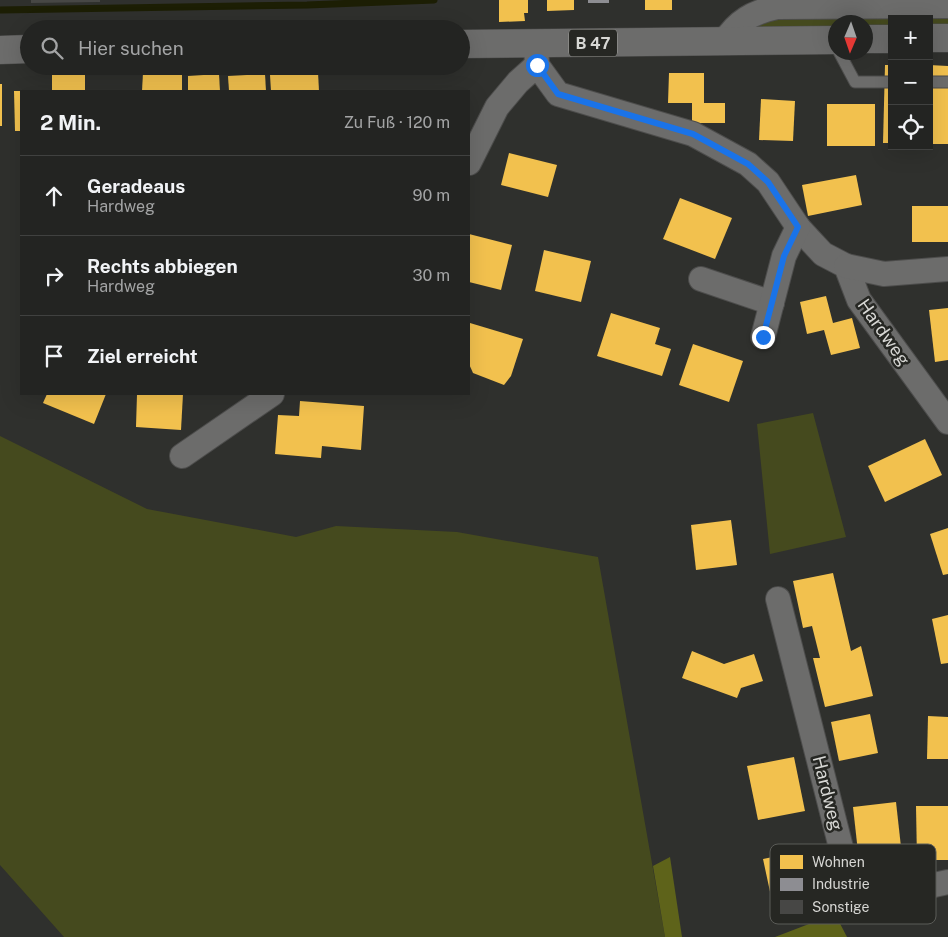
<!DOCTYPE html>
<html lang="de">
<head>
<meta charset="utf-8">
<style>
  :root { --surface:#232422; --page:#2b2c2a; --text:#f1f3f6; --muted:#a3a4a5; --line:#404140 }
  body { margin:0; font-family:"Public Sans",sans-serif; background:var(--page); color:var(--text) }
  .controls { position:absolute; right:15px; top:15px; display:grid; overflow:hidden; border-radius:0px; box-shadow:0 5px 20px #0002 }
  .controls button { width:45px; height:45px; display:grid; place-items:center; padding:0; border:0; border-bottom:1px solid var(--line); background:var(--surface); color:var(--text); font:25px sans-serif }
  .compass { position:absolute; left:828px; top:15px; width:45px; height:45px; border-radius:50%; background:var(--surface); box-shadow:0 5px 20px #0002; rotate:182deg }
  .stop { position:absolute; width:15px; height:15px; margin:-11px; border:4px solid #1a73e8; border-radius:50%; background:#fff }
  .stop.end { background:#1a73e8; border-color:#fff; box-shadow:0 1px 5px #0008 }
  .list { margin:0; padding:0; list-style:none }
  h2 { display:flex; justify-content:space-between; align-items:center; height:65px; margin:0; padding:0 20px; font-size:21px }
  h2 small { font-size:16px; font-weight:400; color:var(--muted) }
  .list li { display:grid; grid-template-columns:32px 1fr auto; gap:15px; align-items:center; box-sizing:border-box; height:80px; padding:0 20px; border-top:1px solid var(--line) }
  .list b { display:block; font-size:19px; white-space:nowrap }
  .list p { margin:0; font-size:16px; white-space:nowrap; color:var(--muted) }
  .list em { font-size:16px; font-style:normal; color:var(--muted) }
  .icon { flex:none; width:28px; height:28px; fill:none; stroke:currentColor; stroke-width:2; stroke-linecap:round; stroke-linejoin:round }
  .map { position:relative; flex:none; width:948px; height:937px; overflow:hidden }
  .search { position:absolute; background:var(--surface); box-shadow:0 5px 20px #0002; left:20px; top:20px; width:450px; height:55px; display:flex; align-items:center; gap:12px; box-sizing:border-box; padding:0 18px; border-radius:28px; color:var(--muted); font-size:19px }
  .panel { position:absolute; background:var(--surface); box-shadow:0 5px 20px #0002; left:20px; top:90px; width:450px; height:305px; border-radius:0px }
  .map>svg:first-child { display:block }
  .green { fill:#454a1e }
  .forest { fill:#5e631a }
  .homes { fill:#f2c14e }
  .industry { fill:#8d8d92 }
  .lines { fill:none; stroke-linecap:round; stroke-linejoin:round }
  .stream { stroke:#1c1e04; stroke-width:7 }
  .building { fill:#474745 }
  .service-casing { stroke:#4d4d4c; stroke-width:13 }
  .minor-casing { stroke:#4d4d4c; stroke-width:26 }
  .primary-casing { stroke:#4d4d4c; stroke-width:29 }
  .service { stroke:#6c6c6b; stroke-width:11 }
  .minor { stroke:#6c6c6b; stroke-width:24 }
  .primary { stroke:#6c6c6b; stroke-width:28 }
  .route { stroke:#1a73e8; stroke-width:6 }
  .labels { text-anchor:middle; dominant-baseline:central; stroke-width:5; stroke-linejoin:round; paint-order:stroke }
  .shield { fill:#262723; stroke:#a2a29f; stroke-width:1 }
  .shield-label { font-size:16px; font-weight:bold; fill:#d7d7d4 }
  .street-label { font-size:18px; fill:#d7d7d4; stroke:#262723 }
  .key { fill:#262723; stroke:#5b5c58; stroke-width:1 }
  .key-label { font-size:14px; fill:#d7d7d4 }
</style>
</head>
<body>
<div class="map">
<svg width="948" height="937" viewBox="0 0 948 937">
  <rect width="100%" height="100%" fill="#2f302d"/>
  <g class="green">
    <polygon points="948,14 948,27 929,27 929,19 892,19 892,28 866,28 866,22 836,22 835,29 754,30 754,17"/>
    <polygon points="813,413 846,537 770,554 757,424"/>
    <polygon points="0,436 147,509 296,537 336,526 457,532 598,557 665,937 64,937 0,865"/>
  </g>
  <g class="forest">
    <polygon points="670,857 682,937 665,937 653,866"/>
    <polygon points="835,914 847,937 775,937"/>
  </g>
  <g class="homes">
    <polygon points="499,0 528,0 528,13 524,13 525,21 499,22"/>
    <polygon points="547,0 574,0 574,10 547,11"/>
    <rect x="645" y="0" width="27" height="10"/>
    <polygon points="885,65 892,65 892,143 883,143"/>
    <polygon points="929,65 948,66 948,144 929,144"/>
    <polygon points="318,72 319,91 271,91 270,75"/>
    <rect x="52" y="73" width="33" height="18"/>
    <polygon points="143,73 182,74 182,91 142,91"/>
    <polygon points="669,73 704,73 704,103 725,103 725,123 692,123 692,103 668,103"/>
    <polygon points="219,74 220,91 188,91 188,76"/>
    <polygon points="265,74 266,91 229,91 228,76"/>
    <rect x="0" y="84" width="2" height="42"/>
    <polygon points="14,91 21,91 21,131 15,131"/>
    <polygon points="761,99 795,101 793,141 759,140"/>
    <rect x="827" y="104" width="48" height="42"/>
    <polygon points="509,153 557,165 548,197 501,185"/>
    <polygon points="856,175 862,205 808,216 802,185"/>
    <polygon points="680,198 732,218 715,259 663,239"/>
    <rect x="912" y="206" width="36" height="36"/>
    <polygon points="469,234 512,245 501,290 469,282"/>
    <polygon points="544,250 591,261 581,302 535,291"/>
    <polygon points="826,296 833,323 852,318 860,348 831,355 824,330 807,334 800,302"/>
    <polygon points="948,308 948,360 935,362 929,310"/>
    <polygon points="611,313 660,328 655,344 671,349 662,376 597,356"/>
    <polygon points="470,323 523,339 511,376 504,385 473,373 469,364"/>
    <polygon points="693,344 743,361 729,402 679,385"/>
    <polygon points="47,394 106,394 94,424 43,403"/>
    <polygon points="137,394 183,394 181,430 136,427"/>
    <polygon points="300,401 364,406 361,450 322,446 321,458 275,454 278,415 299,416"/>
    <polygon points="925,439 942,475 885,502 868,466"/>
    <polygon points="731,520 737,565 696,570 691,525"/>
    <polygon points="948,528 948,574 943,575 930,534"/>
    <polygon points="833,573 851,651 861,646 873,696 825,707 813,658 820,658 812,626 803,628 793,581"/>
    <polygon points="948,615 948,663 941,664 932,619"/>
    <polygon points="692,651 724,664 754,654 763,681 741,688 737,698 682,678"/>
    <polygon points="870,714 878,753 839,761 831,722"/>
    <polygon points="928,716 948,717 948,759 927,759"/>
    <polygon points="794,757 805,811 758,820 747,766"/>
    <polygon points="896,802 901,847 858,852 853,807"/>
    <polygon points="916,806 948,806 948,860 917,860"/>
    <polygon points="792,853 798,880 824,874 831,903 775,915 763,859"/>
  </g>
  <rect class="industry" x="588" y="0" width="21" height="3"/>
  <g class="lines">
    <polyline class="stream" points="0,10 307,5 434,0"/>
  </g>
  <polygon class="building" points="31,0 100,0 100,2 31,3"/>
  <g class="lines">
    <defs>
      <g id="service">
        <polyline points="839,52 855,82 892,82"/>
        <polyline points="929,82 948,82"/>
      </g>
      <g id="minor">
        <path d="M724,42C737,21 753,12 777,7L948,6"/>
        <polyline points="536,43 537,65 558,94 693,134 748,164 768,182 798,227 809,239 823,254 846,266 859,300 948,422"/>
        <polyline points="469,163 497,107 518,82 537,65"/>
        <polyline points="846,266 884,274 948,269"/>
        <polyline points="701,279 772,303"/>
        <polyline points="763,337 784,256 798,227"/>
        <polyline points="182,456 272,394"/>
        <polyline points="778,599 852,891 864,898 880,897 948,882"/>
      </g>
      <g id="primary">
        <polyline points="929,38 948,38"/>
        <polyline points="866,39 892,39"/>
        <polyline points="461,44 836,40"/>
        <polyline points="0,50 29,49"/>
      </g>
    </defs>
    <use href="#service" class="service-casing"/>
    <use href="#minor" class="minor-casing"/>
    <use href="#primary" class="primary-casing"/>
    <use href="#service" class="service"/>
    <use href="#minor" class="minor"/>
    <use href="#primary" class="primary"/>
  </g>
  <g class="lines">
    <polyline class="route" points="537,65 558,94 693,134 748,164 768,182 798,227 784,256 763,337"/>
  </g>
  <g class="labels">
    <rect class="shield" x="569" y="29.5" width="48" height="27" rx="4"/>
    <g class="shield-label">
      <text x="593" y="43">B 47</text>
    </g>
    <g class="street-label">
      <text transform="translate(884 332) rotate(55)">Hardweg</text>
      <text transform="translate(828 793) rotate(76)">Hardweg</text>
    </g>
  </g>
  <rect x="770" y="844" width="166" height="80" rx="8" class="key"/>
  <rect x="780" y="855" width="23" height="14" fill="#f2c14e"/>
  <rect x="780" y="878" width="23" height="13" fill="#8d8d92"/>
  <rect x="780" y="900" width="23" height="14" fill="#474745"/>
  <g class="key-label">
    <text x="812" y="867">Wohnen</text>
    <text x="812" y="889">Industrie</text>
    <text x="812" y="912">Sonstige</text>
  </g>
</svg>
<div class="controls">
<button>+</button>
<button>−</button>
<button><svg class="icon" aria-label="locate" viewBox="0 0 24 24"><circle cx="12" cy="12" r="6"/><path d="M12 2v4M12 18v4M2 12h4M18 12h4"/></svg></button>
</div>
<svg class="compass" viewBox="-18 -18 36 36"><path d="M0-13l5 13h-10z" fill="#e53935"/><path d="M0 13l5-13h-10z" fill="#a3a4a5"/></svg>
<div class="stop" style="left:537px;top:65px"></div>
<div class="stop end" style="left:763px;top:337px"></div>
<div class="search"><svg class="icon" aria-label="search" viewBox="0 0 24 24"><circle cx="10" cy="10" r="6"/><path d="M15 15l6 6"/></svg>Hier suchen</div>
<section class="panel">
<h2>2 Min.<small>Zu Fuß · 120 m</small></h2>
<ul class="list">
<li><svg class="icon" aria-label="ahead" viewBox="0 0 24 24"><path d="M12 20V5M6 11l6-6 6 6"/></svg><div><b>Geradeaus</b><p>Hardweg</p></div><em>90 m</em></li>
<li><svg class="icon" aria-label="right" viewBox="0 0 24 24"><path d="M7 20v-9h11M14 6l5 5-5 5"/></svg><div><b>Rechts abbiegen</b><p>Hardweg</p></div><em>30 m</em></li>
<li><svg class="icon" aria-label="arrive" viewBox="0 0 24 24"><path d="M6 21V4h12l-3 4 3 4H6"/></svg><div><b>Ziel erreicht</b></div></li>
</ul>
</section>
</div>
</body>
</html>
